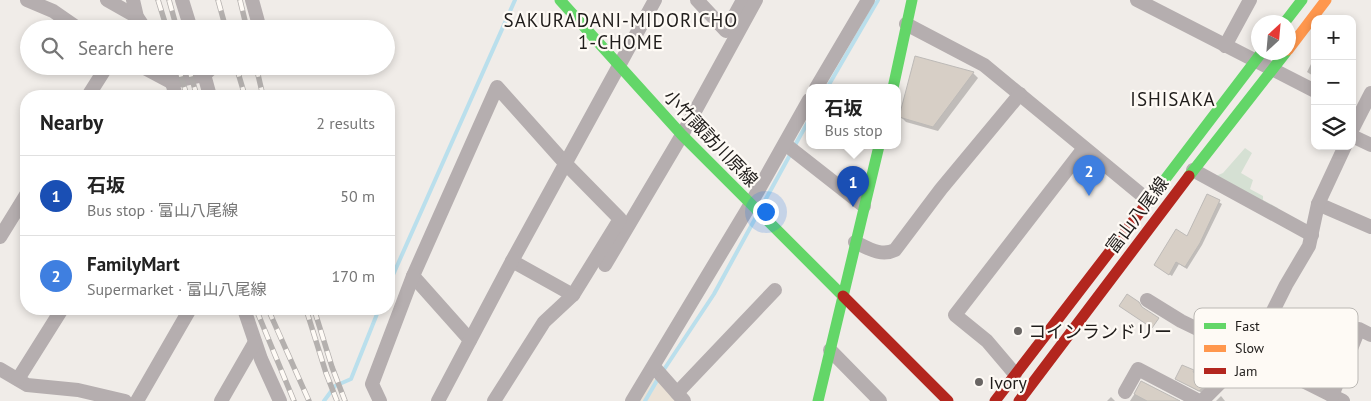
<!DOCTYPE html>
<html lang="en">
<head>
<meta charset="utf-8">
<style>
  :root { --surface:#fff; --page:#f6f6f6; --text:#222; --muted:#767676; --line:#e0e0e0; --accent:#696563 }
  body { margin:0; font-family:"PT Sans","Noto Sans JP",sans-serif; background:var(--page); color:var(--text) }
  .controls { position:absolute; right:15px; top:15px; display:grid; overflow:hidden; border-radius:10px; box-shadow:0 2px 8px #0003 }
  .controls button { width:45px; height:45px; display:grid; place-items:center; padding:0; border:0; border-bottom:1px solid var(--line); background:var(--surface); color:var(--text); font:25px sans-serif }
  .compass { position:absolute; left:1251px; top:15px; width:45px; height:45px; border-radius:50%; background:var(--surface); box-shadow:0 2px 8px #0003; rotate:26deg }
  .you { position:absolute; left:765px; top:211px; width:18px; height:18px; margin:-12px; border:4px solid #fff; border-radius:50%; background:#1a73e8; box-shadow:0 0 0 8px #1a73e833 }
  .badge { display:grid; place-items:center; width:32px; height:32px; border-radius:50%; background:var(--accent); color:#fff; font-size:16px; font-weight:700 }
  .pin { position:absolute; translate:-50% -41px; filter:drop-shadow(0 1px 2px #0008) }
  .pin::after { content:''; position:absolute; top:26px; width:18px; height:15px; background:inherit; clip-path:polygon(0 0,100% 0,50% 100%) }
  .popup { position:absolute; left:806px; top:84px; width:95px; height:65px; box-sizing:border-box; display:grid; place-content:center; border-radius:10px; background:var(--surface); filter:drop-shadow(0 1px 4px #0005); font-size:16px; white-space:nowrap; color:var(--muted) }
  .popup b { font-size:19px; color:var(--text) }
  .popup::after { content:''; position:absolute; left:50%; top:100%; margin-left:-10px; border:10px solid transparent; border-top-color:var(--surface) }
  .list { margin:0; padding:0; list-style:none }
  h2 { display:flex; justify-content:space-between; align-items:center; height:65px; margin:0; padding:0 20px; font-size:21px }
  h2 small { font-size:16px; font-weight:400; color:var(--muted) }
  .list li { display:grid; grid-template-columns:32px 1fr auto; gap:15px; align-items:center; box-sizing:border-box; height:80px; padding:0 20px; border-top:1px solid var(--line) }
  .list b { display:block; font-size:19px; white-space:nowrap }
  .list p { margin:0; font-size:16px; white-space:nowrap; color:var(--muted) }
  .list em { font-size:16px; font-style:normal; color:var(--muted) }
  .icon { flex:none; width:28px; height:28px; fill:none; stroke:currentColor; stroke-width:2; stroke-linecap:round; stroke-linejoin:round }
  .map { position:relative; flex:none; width:1371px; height:401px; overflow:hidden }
  .search { position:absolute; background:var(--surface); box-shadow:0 2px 8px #0003; left:20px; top:20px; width:375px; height:55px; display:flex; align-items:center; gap:12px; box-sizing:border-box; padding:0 18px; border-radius:28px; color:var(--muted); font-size:19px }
  .panel { position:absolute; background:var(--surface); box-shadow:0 2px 8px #0003; left:20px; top:90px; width:375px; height:225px; border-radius:20px }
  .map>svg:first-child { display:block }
  .education { fill:#ebe2d6 }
  .green { fill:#d5e0d3 }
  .shadow { fill:#0003 }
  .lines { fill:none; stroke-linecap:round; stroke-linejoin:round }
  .stream { stroke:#badfec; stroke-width:4 }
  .building { fill:#d7cfc6; stroke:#bdbab7 }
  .street { stroke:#b5aeaf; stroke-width:14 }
  .fast { stroke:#63d668; stroke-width:11 }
  .slow { stroke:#ff974d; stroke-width:11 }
  .jam { stroke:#b3261e; stroke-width:11 }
  .rail-casing { stroke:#b4b0ae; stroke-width:5.5 }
  .rail { stroke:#fefaf5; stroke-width:4; stroke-dasharray:11; stroke-linecap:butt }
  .poi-dot { fill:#696563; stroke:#fefaf5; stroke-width:2 }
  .labels { text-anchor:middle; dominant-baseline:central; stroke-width:4.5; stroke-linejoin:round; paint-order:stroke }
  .street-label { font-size:18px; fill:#201d1b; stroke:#fefaf5 }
  .poi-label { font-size:18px; fill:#201d1b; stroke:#fefaf5; text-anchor:start }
  .neighbourhood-label { font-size:19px; letter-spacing:1px; fill:#201d1b; stroke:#fefaf5 }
  .key { fill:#fefaf5; stroke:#bbb8b4; stroke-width:1 }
  .key-label { font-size:14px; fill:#201d1b }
</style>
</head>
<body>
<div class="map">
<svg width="1371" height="401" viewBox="0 0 1371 401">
  <rect width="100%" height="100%" fill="#f0ece8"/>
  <polygon class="education" points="651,378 662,381 680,401 636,401"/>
  <polygon class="green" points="1245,148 1252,153 1241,173 1253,180 1250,189 1263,196 1263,200 1278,208 1274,215 1211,178 1223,173"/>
  <g class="shadow">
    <polygon points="1313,60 1315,61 1315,77 1307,72"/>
    <polygon points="973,73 978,78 938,131 906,122 901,117"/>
    <polygon points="1208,196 1222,204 1202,245 1187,269 1179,264 1172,276 1155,265 1188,238"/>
    <polygon points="1193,371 1210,382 1202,393 1180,381"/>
    <polygon points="1142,382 1177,401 1130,401"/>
    <polygon points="1221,396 1225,401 1216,401"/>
    <polygon points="1111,397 1115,401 1107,401"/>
  </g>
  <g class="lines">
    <g class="stream">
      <polyline points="827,88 878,0"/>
      <polyline points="794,147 809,120"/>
      <polyline points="762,206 791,153"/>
      <polyline points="389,284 515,0"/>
      <polyline points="663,371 714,294 756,217"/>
      <polyline points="324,401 335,386 351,379 379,309"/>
      <polyline points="645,401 659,377"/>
    </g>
  </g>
  <g class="building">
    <polygon points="915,56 974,72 933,127 899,117"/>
    <polygon points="1207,194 1220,200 1200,243 1185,267 1176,262 1169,275 1154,265 1176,229 1187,236"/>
    <polygon points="1127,294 1139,302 1142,307 1159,318 1152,328 1119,306"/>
    <polygon points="1182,365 1194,370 1193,372 1208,379 1204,387 1199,391 1175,379"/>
    <polygon points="1141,381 1180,401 1147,401 1134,394"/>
  </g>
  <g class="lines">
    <g class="street">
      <polyline points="27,0 53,11 79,29"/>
      <polyline points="107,0 137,17"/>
      <polyline points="133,0 137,17 145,29"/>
      <polyline points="182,0 191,29"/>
      <polyline points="252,0 260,29"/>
      <polyline points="697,0 726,31 743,0"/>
      <polyline points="1137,0 1315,91"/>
      <polyline points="906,24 984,65 1149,201"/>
      <polyline points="1225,46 1250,0"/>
      <polyline points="141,66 171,82 204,75 214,66"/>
      <polyline points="167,66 176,96"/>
      <polyline points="202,67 210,96"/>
      <polyline points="816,88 868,0"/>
      <polyline points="88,96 107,66"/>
      <polyline points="1352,130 1371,93"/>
      <polyline points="1352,136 1371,145"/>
      <polyline points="785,144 864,206"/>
      <polyline points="1193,170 1312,235"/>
      <polyline points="1318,204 1371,227"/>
      <polyline points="0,237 26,195"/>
      <path d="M855,242C868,248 881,257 895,250L941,189L1020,94"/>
      <polyline points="605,265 682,135 756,0"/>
      <polyline points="1147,300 1181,321 1249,354 1343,401"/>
      <polyline points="244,309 261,359 280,401"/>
      <polyline points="470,340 413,276 497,87 565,163 620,219 573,295 512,261"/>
      <polyline points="830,350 880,401"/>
      <polyline points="654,367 684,401"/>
      <polyline points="0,369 27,385 78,390 125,401"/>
      <polyline points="1015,374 987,341 955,315 1084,148"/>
      <polyline points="18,379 62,309"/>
      <polyline points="1125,392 1138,369 1199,401"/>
      <polyline points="677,393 775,290"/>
      <polyline points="1332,396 1359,329 1371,335"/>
      <polyline points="137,401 190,309"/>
      <polyline points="221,401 255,342"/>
      <polyline points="380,401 372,384 413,276"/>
      <polyline points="438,401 512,261 655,0"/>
      <polyline points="494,401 544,322 573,295"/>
      <polyline points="632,401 750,205 809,100"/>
      <polyline points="1202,401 1254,349 1286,285 1309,246 1318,204 1345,146"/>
    </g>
    <g class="fast">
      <polyline points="560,0 682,135 843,296"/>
      <polyline points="1285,22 1302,0"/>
      <polyline points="893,88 912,0"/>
      <polyline points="1189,176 1286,52"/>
      <polyline points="1147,203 1262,52"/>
      <polyline points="818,401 879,146"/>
    </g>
    <polyline class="slow" points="1288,50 1326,0"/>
    <g class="jam">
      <polyline points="843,296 948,401"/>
      <polyline points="995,401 1147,203"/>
      <polyline points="1019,401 1189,176"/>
    </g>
    <defs>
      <g id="rail">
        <polyline points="158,0 167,29"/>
        <polyline points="169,0 177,29"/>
        <polyline points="218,0 226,29"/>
        <polyline points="240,0 247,29"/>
        <polyline points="178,66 187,96"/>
        <polyline points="188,66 197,96"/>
        <polyline points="236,66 245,96"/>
        <polyline points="256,66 263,96"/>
        <polyline points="256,309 294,401"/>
        <polyline points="268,309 309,401"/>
        <polyline points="306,309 326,373 337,401"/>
        <polyline points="314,309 332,367 345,401"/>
      </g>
    </defs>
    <use href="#rail" class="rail-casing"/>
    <use href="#rail" class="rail"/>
  </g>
  <g class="poi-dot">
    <circle cx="1018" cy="331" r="5"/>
    <circle cx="979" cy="382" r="5"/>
  </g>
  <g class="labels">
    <g class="street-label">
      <text transform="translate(711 138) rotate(46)">小竹諏訪川原線</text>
      <text transform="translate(1137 215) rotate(-53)">富山八尾線</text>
    </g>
    <g class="poi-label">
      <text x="1028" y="331">コインランドリー</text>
      <text x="989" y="382">Ivory</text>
    </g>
    <g class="neighbourhood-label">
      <text x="621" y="20">SAKURADANI-MIDORICHO<tspan x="621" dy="22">1-CHOME</tspan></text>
      <text x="1173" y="99">ISHISAKA</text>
    </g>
  </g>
  <rect x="1194" y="308" width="164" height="80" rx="8" class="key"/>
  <rect x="1204" y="323" width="22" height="6" fill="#63d668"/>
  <rect x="1204" y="345" width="22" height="7" fill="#ff974d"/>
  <rect x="1204" y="368" width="22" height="6" fill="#b3261e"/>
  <g class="key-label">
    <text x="1235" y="331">Fast</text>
    <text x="1235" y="353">Slow</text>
    <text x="1235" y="376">Jam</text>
  </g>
</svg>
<div class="controls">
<button>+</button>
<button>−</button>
<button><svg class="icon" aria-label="layers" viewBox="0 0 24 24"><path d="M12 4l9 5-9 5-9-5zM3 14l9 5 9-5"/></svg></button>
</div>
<svg class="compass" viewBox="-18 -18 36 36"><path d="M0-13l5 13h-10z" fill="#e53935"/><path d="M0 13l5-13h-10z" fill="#767676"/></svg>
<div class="you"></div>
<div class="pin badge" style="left:853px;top:207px;background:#1a4fb4">1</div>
<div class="popup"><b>石坂</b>Bus stop</div>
<div class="pin badge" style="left:1089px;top:196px;background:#3f7fe0">2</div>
<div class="search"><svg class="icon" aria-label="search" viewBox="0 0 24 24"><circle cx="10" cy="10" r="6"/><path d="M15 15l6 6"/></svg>Search here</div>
<section class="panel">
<h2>Nearby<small>2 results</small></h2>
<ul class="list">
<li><span class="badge" style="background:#1a4fb4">1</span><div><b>石坂</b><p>Bus stop · 富山八尾線</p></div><em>50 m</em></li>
<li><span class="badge" style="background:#3f7fe0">2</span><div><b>FamilyMart</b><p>Supermarket · 富山八尾線</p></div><em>170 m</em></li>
</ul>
</section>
</div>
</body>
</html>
